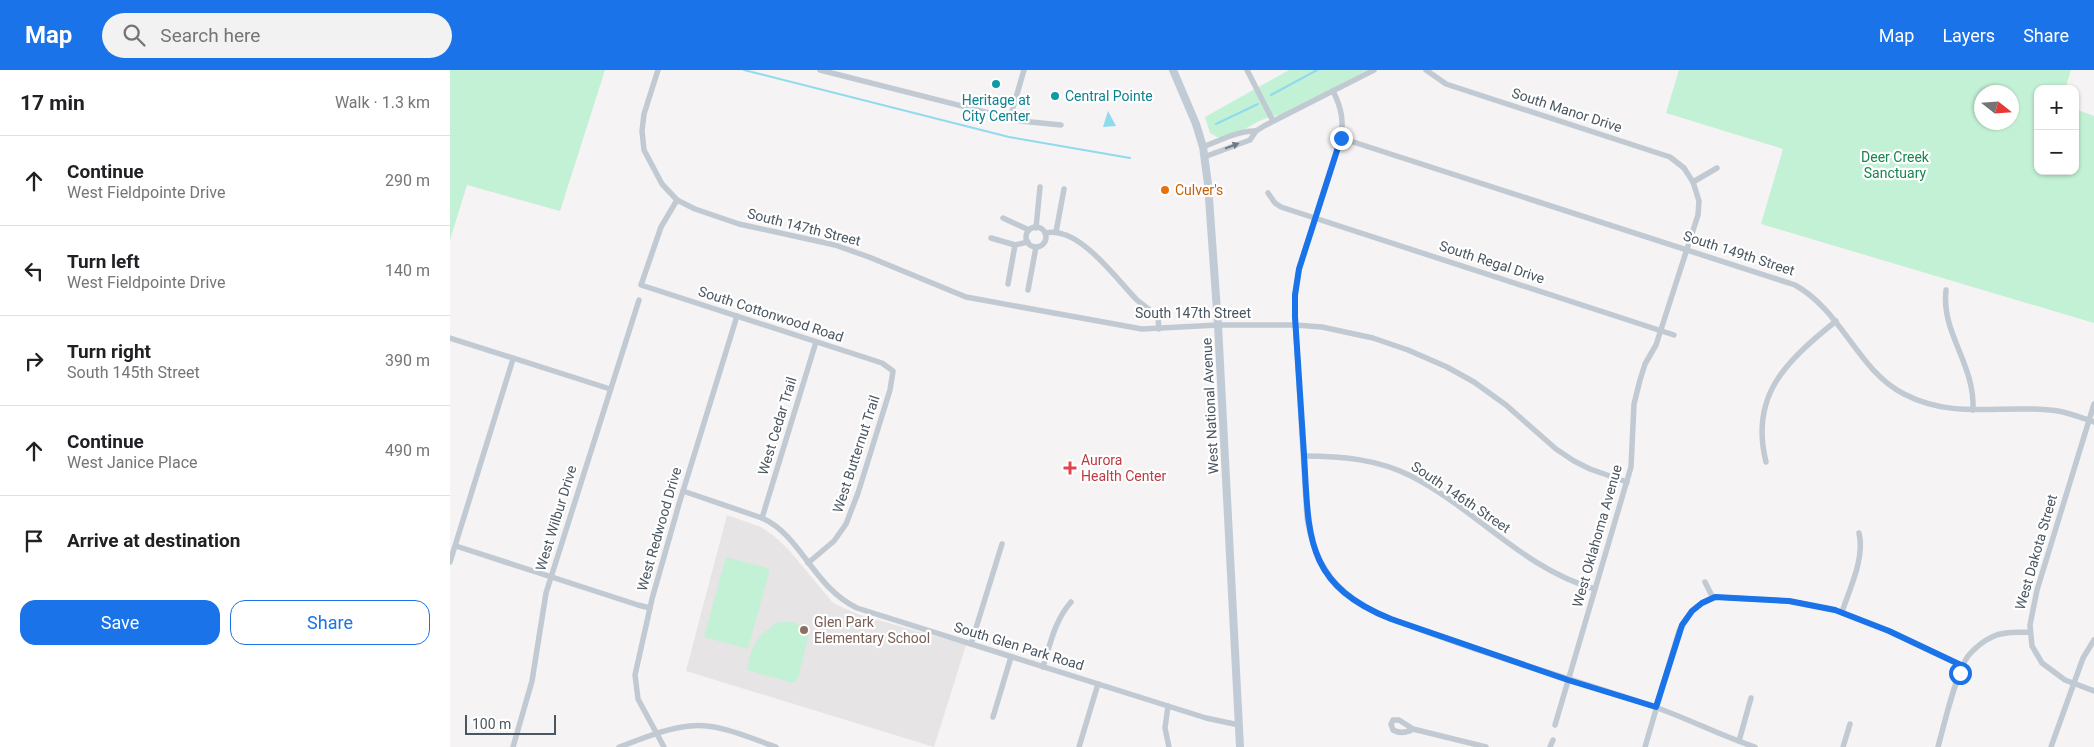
<!DOCTYPE html>
<html lang="en">
<head>
<meta charset="utf-8">
<style>
  :root { --surface:#fff; --page:#f2f2f2; --text:#202124; --muted:#757577; --line:#e0e0e0; --accent:#1a73e8 }
  body { margin:0; font-family:Roboto,sans-serif; background:var(--page); color:var(--text) }
  .controls { position:absolute; right:15px; top:15px; display:grid; overflow:hidden; border-radius:10px; box-shadow:0 1px 4px #0004 }
  .controls button { width:45px; height:45px; display:grid; place-items:center; padding:0; border:0; border-bottom:1px solid var(--line); background:var(--surface); color:var(--text); font:25px sans-serif }
  .compass { position:absolute; left:1524px; top:15px; width:45px; height:45px; border-radius:50%; background:var(--surface); box-shadow:0 1px 4px #0004; rotate:107deg }
  .scale { position:absolute; left:15px; bottom:12px; width:91px; box-sizing:border-box; padding-left:5px; border:2px solid #4a5661; border-top:0; font-size:14px; line-height:18px; white-space:nowrap; color:#4a5661; -webkit-text-stroke:4px #fff; paint-order:stroke }
  .stop { position:absolute; width:15px; height:15px; margin:-11px; border:4px solid #1a73e8; border-radius:50%; background:#fff }
  .stop.end { background:#1a73e8; border-color:#fff; box-shadow:0 1px 5px #0008 }
  .list { margin:0; padding:0; list-style:none }
  h2 { display:flex; justify-content:space-between; align-items:center; height:65px; margin:0; padding:0 20px; font-size:21px }
  h2 small { font-size:16px; font-weight:400; color:var(--muted) }
  .list li { display:grid; grid-template-columns:32px 1fr auto; gap:15px; align-items:center; box-sizing:border-box; height:90px; padding:0 20px; border-top:1px solid var(--line) }
  .list b { display:block; font-size:19px; white-space:nowrap }
  .list p { margin:0; font-size:16px; white-space:nowrap; color:var(--muted) }
  .list em { font-size:16px; font-style:normal; color:var(--muted) }
  .actions { display:flex; gap:10px; padding:15px 20px }
  .actions a { flex:1; padding:11px 0; border:1px solid var(--accent); border-radius:15px; text-align:center; font-size:18px; color:var(--accent) }
  .actions .main { background:var(--accent); color:#fff }
  .icon { flex:none; width:28px; height:28px; fill:none; stroke:currentColor; stroke-width:2; stroke-linecap:round; stroke-linejoin:round }
  .map { position:relative; flex:none; width:1644px; height:677px; overflow:hidden }
  header { display:flex; align-items:center; gap:30px; box-sizing:border-box; height:70px; padding:0 25px; background:var(--accent); color:#fff }
  header strong { font-size:24px }
  nav { display:flex; gap:28px; margin-inline-start:auto; font-size:18px }
  .search { width:350px; height:45px; background:var(--page); display:flex; align-items:center; gap:12px; box-sizing:border-box; padding:0 18px; border-radius:28px; color:var(--muted); font-size:19px }
  main { display:flex }
  aside { flex:1; background:var(--surface) }
  .map>svg:first-child { display:block }
  .education { fill:#e6e4e5 }
  .green { fill:#c3f1d5; fill-rule:evenodd }
  .water { fill:#90daee }
  .lines { fill:none; stroke-linecap:round; stroke-linejoin:round }
  .stream { stroke:#90daee; stroke-width:2 }
  .street { stroke:#c1cad2; stroke-width:5.5 }
  .secondary { stroke:#c1cbd6; stroke-width:8 }
  .oneway { fill:#6e7983 }
  .route { stroke:#1a73e8; stroke-width:6 }
  .culture-dot { fill:#0f9aa8; stroke:#fff; stroke-width:2 }
  .food-dot { fill:#e8710a; stroke:#fff; stroke-width:2 }
  .health-dot { fill:#e0444e; stroke:#fff; stroke-width:2 }
  .education-dot { fill:#8d6e63; stroke:#fff; stroke-width:2 }
  .labels { text-anchor:middle; dominant-baseline:central; stroke-width:4.5; stroke-linejoin:round; paint-order:stroke }
  .culture-label { font-size:14px; fill:#0d838f; stroke:#fff; text-anchor:start }
  .street-label { font-size:14px; fill:#4a5661; stroke:#fff }
  .park-label { font-size:14px; fill:#17864f; stroke:#fff }
  .food-label { font-size:14px; fill:#c56008; stroke:#fff; text-anchor:start }
  .health-label { font-size:14px; fill:#be3a42; stroke:#fff; text-anchor:start }
  .education-label { font-size:14px; fill:#785e54; stroke:#fff; text-anchor:start }
</style>
</head>
<body>
<header>
<strong>Map</strong>
<div class="search"><svg class="icon" aria-label="search" viewBox="0 0 24 24"><circle cx="10" cy="10" r="6"/><path d="M15 15l6 6"/></svg>Search here</div>
<nav><a>Map</a><a>Layers</a><a>Share</a></nav>
</header>
<main>
<aside>
<h2>17 min<small>Walk · 1.3 km</small></h2>
<ul class="list">
<li><svg class="icon" aria-label="ahead" viewBox="0 0 24 24"><path d="M12 20V5M6 11l6-6 6 6"/></svg><div><b>Continue</b><p>West Fieldpointe Drive</p></div><em>290 m</em></li>
<li><svg class="icon" aria-label="left" viewBox="0 0 24 24"><path d="M17 20v-9H6M10 6l-5 5 5 5"/></svg><div><b>Turn left</b><p>West Fieldpointe Drive</p></div><em>140 m</em></li>
<li><svg class="icon" aria-label="right" viewBox="0 0 24 24"><path d="M7 20v-9h11M14 6l5 5-5 5"/></svg><div><b>Turn right</b><p>South 145th Street</p></div><em>390 m</em></li>
<li><svg class="icon" aria-label="ahead" viewBox="0 0 24 24"><path d="M12 20V5M6 11l6-6 6 6"/></svg><div><b>Continue</b><p>West Janice Place</p></div><em>490 m</em></li>
<li><svg class="icon" aria-label="arrive" viewBox="0 0 24 24"><path d="M6 21V4h12l-3 4 3 4H6"/></svg><div><b>Arrive at destination</b></div></li>
</ul>
<div class="actions"><a class="main">Save</a><a>Share</a></div>
</aside>
<div class="map">
<svg width="1644" height="677" viewBox="0 0 1644 677">
  <rect width="100%" height="100%" fill="#f5f3f3"/>
  <polygon class="education" points="277,445 311,457 324,466 339,480 383,533 407,544 516,575 484,677 236,601"/>
  <g class="green">
    <polygon points="0,0 155,0 110,141 17,115 0,170"/>
    <path d="M839,0H917L832,45C809,45 790,68 767,67L760,63L755,47Z"/>
    <path d="M1229,0H1621L1615,19H1588V101H1625V39L1644,46V253L1311,154L1333,79L1216,43ZM1562,22V52H1532V22Z"/>
    <polygon points="276,487 320,499 298,579 254,567"/>
    <path d="M328,552H342L360,560L348,608L343,613L297,600C302,574 305,568 328,552Z"/>
  </g>
  <polygon class="water" points="658,41 666,56 653,57"/>
  <g class="lines">
    <g class="stream">
      <polyline points="294,0 559,67 680,88"/>
      <polyline points="821,25 867,0"/>
      <polyline points="766,54 808,34"/>
    </g>
    <g class="street">
      <polyline points="208,0 194,44 192,61 194,80 212,114 227,130 245,139 289,154 385,175 419,187 516,227 692,259 768,255 845,255 872,257 923,268 958,280 997,297 1024,312 1056,335 1106,379 1124,391 1140,399 1177,412"/>
      <polyline points="370,0 571,51 611,55"/>
      <polyline points="797,0 823,51"/>
      <polyline points="976,0 996,14 1220,87 1234,98 1243,112 1249,131 1248,145 1206,275 1195,294 1190,310 1184,334 1181,397 1105,655"/>
      <path d="M883,21C891,37 894,50 891,68L849,199L845,225V247L857,448C865,496 886,523 929,544C1017,579 1110,605 1199,635C1235,647 1269,665 1305,677"/>
      <polyline points="560,48 574,0"/>
      <path d="M891,68L1345,215C1392,241 1408,301 1454,324C1506,351 1554,333 1608,341C1620,343 1632,348 1644,352"/>
      <path d="M753,77C769,71 790,60 806,61"/>
      <polyline points="754,87 800,70 806,61 814,56 924,0"/>
      <polyline points="1243,112 1267,98"/>
      <polyline points="818,123 825,133 831,137 1224,265"/>
      <polyline points="227,130 211,157 191,215 432,293 443,301 440,320 408,423 396,454 384,471 358,493"/>
      <polyline points="553,148 579,160"/>
      <circle cx="586" cy="167" r="10"/>
      <polyline points="586,158 590,117"/>
      <polyline points="606,162 614,119"/>
      <path d="M595,163C629,155 666,209 687,230C694,236 702,241 708,248L709,259"/>
      <polyline points="541,168 565,175"/>
      <polyline points="558,214 565,175 578,172"/>
      <polyline points="578,220 586,177"/>
      <path d="M1496,220C1491,264 1525,293 1523,340"/>
      <polyline points="0,268 160,319"/>
      <polyline points="1644,334 1587,520 1580,555 1582,576 1592,593 1615,610 1644,621"/>
      <path d="M854,386C891,386 927,389 961,406C1026,439 1072,498 1145,519"/>
      <path d="M1316,392C1299,324 1338,290 1386,251"/>
      <path d="M233,421L312,448C351,465 363,517 407,538L756,648L789,655"/>
      <polyline points="312,448 366,272"/>
      <polyline points="6,476 188,535 200,538"/>
      <polyline points="0,492 63,289"/>
      <polyline points="1255,512 1263,528"/>
      <path d="M1392,542C1400,518 1415,488 1409,463"/>
      <polyline points="521,574 552,474"/>
      <path d="M593,597C600,574 605,550 621,532"/>
      <polyline points="718,636 715,658 719,677"/>
      <polyline points="543,647 561,587"/>
      <path d="M963,659C956,663 950,664 943,660L941,654L943,650H949L963,659L1036,677"/>
      <polyline points="1289,671 1301,628"/>
      <polyline points="63,677 82,611 96,523 189,230"/>
      <path d="M169,677C192,669 216,658 240,656C269,653 300,668 326,677"/>
      <polyline points="214,677 188,629 185,605 202,529 229,434 287,246"/>
      <polyline points="629,677 648,614"/>
      <polyline points="1100,677 1103,670"/>
      <polyline points="1195,677 1229,561 1242,541 1252,533 1265,527 1339,531 1385,540 1439,561 1513,596"/>
      <polyline points="1393,677 1400,654"/>
      <path d="M1488,677C1494,655 1506,603 1518,586C1525,578 1533,571 1542,567C1554,561 1567,563 1580,562"/>
      <polyline points="1601,677 1633,588 1644,570"/>
    </g>
    <polyline class="secondary" points="723,0 746,54 753,77 758,114 768,255 790,677"/>
  </g>
  <defs><path id="oneway-solid" d="M-6-.8H1V-3.2L6.5 0L1 3.2V.8H-6Z" transform="scale(1.25)"/></defs>
  <use class="oneway" href="#oneway-solid" transform="translate(782 76) rotate(-21)"/>
  <g class="lines">
    <path class="route" d="M891,68L849,199L845,225V247C848,293 851,339 854,385C859,466 854,514 941,549L1118,610L1206,637L1232,555L1242,541L1252,533L1265,527L1339,531L1385,540L1439,561L1513,596L1510,603"/>
  </g>
  <g class="culture-dot">
    <circle cx="546" cy="14" r="5"/>
    <circle cx="605" cy="26" r="5"/>
  </g>
  <circle class="food-dot" cx="715" cy="120" r="5"/>
  <path class="health-dot" d="M617.5 390.5h5v5h5v5h-5v5h-5v-5h-5v-5h5z"/>
  <circle class="education-dot" cx="354" cy="560" r="5"/>
  <g class="labels">
    <g class="culture-label">
      <text x="615" y="26">Central Pointe</text>
      <text x="546" y="30" text-anchor="middle">Heritage at<tspan x="546" dy="16">City Center</tspan></text>
    </g>
    <g class="street-label">
      <text transform="translate(1117 40) rotate(18)">South Manor Drive</text>
      <text transform="translate(354 157) rotate(14)">South 147th Street</text>
      <text transform="translate(1289 183) rotate(18)">South 149th Street</text>
      <text transform="translate(1042 192) rotate(18)">South Regal Drive</text>
      <text x="743" y="243">South 147th Street</text>
      <text transform="translate(321 244) rotate(18)">South Cottonwood Road</text>
      <text transform="translate(760 336) rotate(-93)">West National Avenue</text>
      <text transform="translate(327 356) rotate(-73)">West Cedar Trail</text>
      <text transform="translate(406 384) rotate(-72)">West Butternut Trail</text>
      <text transform="translate(1011 427) rotate(34)">South 146th Street</text>
      <text transform="translate(106 448) rotate(-73)">West Wilbur Drive</text>
      <text transform="translate(209 459) rotate(-74)">West Redwood Drive</text>
      <text transform="translate(1147 466) rotate(-74)">West Oklahoma Avenue</text>
      <text transform="translate(1586 482) rotate(-74)">West Dakota Street</text>
      <text transform="translate(569 576) rotate(17)">South Glen Park Road</text>
    </g>
    <g class="park-label">
      <text x="1445" y="87">Deer Creek<tspan x="1445" dy="16">Sanctuary</tspan></text>
    </g>
    <g class="food-label">
      <text x="725" y="120">Culver's</text>
    </g>
    <g class="health-label">
      <text x="631" y="390">Aurora<tspan x="631" dy="16">Health Center</tspan></text>
    </g>
    <g class="education-label">
      <text x="364" y="552">Glen Park<tspan x="364" dy="16">Elementary School</tspan></text>
    </g>
  </g>
</svg>
<div class="controls">
<button>+</button>
<button>−</button>
</div>
<svg class="compass" viewBox="-18 -18 36 36"><path d="M0-13l5 13h-10z" fill="#e53935"/><path d="M0 13l5-13h-10z" fill="#757577"/></svg>
<div class="scale">100 m</div>
<div class="stop" style="left:1510px;top:603px"></div>
<div class="stop end" style="left:891px;top:68px"></div>
</div>
</main>
</body>
</html>
